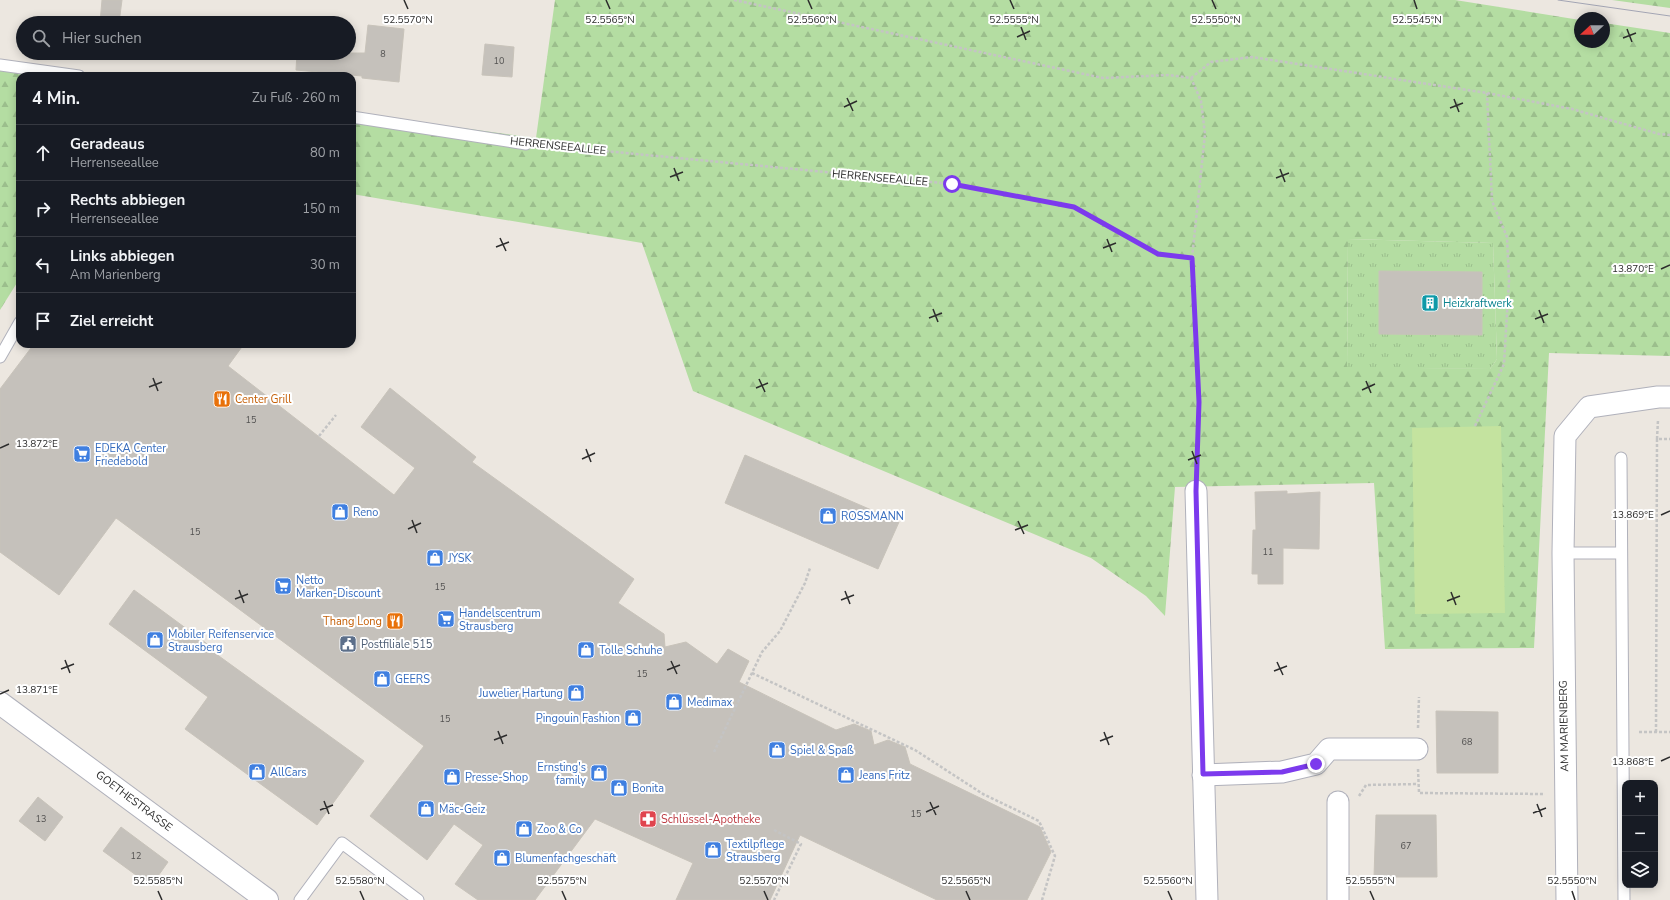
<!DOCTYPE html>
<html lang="de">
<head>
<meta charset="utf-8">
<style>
  :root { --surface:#171b24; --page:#242831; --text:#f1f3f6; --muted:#9ea1a6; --line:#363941 }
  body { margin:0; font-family:"Nunito Sans",sans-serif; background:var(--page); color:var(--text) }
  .controls { position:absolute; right:12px; bottom:12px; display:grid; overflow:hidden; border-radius:8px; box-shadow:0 2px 10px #0003 }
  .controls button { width:36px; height:36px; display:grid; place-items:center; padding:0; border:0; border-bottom:1px solid var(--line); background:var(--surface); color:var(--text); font:20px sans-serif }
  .compass { position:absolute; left:1574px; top:12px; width:36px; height:36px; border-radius:50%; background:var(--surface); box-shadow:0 2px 10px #0003; rotate:248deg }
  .stop { position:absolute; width:12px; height:12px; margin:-9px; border:3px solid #7c3aed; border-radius:50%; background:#fff }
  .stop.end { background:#7c3aed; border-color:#fff; box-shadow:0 1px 4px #0008 }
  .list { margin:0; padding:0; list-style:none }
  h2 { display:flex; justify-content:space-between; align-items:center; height:52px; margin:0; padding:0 16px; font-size:17px }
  h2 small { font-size:13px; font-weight:400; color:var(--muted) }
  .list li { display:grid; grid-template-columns:26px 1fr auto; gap:12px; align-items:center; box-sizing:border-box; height:56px; padding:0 16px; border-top:1px solid var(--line) }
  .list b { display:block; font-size:15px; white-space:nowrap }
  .list p { margin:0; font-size:13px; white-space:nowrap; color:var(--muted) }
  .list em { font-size:13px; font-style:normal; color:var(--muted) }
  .icon { flex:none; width:22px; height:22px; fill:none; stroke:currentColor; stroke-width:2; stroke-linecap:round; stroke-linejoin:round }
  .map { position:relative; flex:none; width:1670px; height:900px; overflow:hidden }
  .search { position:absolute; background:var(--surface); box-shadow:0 2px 10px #0003; left:16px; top:16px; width:340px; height:44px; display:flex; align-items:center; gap:10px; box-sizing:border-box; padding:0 14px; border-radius:22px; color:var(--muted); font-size:15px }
  .panel { position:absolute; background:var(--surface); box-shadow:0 2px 10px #0003; left:16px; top:72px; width:340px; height:276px; border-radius:12px }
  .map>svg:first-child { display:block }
  .grass { fill:url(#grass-tufts) }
  .forest { fill:url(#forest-firs); fill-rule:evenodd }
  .pitch { fill:#c4e39f }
  .building { fill:#c5c1bb; stroke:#c8c3ba }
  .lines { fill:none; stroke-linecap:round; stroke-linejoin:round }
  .lane-casing { stroke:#b0b1bb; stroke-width:13 }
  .street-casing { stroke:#b0b1bb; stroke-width:23 }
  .secondary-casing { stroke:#b0b1bb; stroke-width:24 }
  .path { stroke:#c4c4c4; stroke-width:2.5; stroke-dasharray:3 2; stroke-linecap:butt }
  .lane { stroke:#fff; stroke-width:11 }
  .street { stroke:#fff; stroke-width:21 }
  .secondary { stroke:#fff; stroke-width:22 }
  .tram { stroke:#a3a5b4; stroke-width:1 }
  .route { stroke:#7c3aed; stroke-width:5 }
  .ticks { fill:none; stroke:#2c2c2c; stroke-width:1.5 }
  .labels { text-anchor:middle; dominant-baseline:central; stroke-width:4; stroke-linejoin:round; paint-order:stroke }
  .number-label { font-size:9px; fill:#525150 }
  .street-label { font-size:11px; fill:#2c2c2c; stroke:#fff }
  .culture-label { font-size:11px; fill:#0d838f; stroke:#fff; text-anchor:start }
  .food-label { font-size:11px; fill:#c56008; stroke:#fff; text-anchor:start }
  .shop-label { font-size:11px; fill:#366cbe; stroke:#fff; text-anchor:start }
  .service-label { font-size:11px; fill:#4e5e75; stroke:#fff; text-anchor:start }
  .health-label { font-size:11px; fill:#be3a42; stroke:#fff; text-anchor:start }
  .ticks-label { font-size:10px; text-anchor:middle; fill:#2c2c2c; stroke:#fff; stroke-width:4; stroke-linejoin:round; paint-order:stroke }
</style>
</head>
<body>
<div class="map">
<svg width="1670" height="900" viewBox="0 0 1670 900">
  <defs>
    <pattern id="grass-tufts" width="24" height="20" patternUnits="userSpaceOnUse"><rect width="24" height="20" fill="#b4dda2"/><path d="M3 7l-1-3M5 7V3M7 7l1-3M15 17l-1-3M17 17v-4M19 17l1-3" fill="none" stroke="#9bbe8c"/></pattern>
    <pattern id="forest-firs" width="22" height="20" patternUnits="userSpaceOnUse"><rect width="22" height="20" fill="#b4dda2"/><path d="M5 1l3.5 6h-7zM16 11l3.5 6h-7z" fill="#9bbe8c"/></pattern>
  </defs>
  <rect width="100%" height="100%" fill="#ece7e0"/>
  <polygon class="grass" points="1348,239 1493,243 1497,359 1490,369 1347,368"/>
  <g class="forest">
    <path d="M555,0H1455L1580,20V42H1604V23L1670,33V356L1549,353L1534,648L1385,649L1374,483L1175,487L1165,616L1146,596L1091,558L693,391L642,243L352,194V113L536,138ZM1348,239L1493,243L1497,359L1490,369L1347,367Z"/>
    <polygon points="1612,0 1670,0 1670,8"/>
    <polygon points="0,63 91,76 20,76 20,278 0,310"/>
  </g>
  <polygon class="pitch" points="1501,426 1505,613 1415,614 1412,428"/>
  <g class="building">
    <polygon points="102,0 122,0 119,23 100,23"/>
    <polygon points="368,25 404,29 399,82 362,78 362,76 296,70 297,53 365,53"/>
    <polygon points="485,44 514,47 512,77 482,75"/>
    <polygon points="1379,271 1482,272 1482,335 1379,334"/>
    <polygon points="34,344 244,344 228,366 394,495 415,468 361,427 390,388 476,457 472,462 634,579 618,603 664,634 665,647 686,642 717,664 728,649 749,661 739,682 836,730 854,724 871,731 874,745 888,740 905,747 910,764 1040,827 1051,852 1027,900 937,900 800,835 770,900 676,900 693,863 595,819 535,900 478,900 455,884 483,845 454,824 427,860 370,816 424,746 116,518 59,595 0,552 0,389"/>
    <polygon points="745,455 899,522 878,569 725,503"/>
    <polygon points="1287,491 1287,494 1320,492 1319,549 1283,548 1283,584 1258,584 1258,574 1252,574 1253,530 1256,530 1255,492"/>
    <polygon points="134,590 214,649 212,651 364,761 317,825 185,729 208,697 109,624"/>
    <polygon points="1436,711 1498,712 1498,773 1437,773"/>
    <polygon points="38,797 63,817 45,841 19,821"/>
    <polygon points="1376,815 1436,815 1437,877 1374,877"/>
    <polygon points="121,827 168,862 151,886 103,851"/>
  </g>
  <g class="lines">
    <defs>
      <g id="lane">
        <polyline points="0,65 79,76"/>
        <polyline points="352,117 526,144"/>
        <polyline points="0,357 20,322"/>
        <polyline points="1621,458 1624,900"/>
        <polyline points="1563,553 1620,553"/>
        <polyline points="300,900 342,843 418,900"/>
      </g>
      <g id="street">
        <polyline points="1196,491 1207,900"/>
        <polyline points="1203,775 1282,772 1316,764 1329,749 1417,749"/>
        <polyline points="1338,900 1338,802"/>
        <polyline points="1567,900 1563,553 1565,436 1589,407 1658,397 1670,397"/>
      </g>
      <polyline id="secondary" points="0,703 267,900"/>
    </defs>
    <use href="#lane" class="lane-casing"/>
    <use href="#street" class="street-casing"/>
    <use href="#secondary" class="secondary-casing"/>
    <g class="path">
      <polyline points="734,0 1103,78 1169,75 1191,78 1201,101 1205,134 1192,258 1199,402 1197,470"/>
      <polyline points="1191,78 1211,62 1252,57 1487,93 1572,109 1659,134 1670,135"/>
      <polyline points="541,145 952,184 1073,207 1158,254 1192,258"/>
      <polyline points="1475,426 1504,364 1509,280 1507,237 1492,201 1487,93"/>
      <polyline points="319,436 336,415"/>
      <polyline points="1657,439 1658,420"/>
      <polyline points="752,673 915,750 983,794 1039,821 1055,856 1042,900"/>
      <polyline points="1418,728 1419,697"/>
      <polyline points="1639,732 1670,732"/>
      <polyline points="1656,732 1657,439 1670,439"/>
      <polyline points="714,752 762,652 780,631 805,583 810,568"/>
      <polyline points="1418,769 1419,793 1545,794"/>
      <polyline points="1359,796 1366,785 1418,784"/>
      <polyline points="774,830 801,844 774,900"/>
    </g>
    <use href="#lane" class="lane"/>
    <use href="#street" class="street"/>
    <use href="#secondary" class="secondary"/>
    <polyline class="tram" points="1558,0 1670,16"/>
  </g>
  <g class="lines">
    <polyline class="route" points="952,184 1074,207 1158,254 1192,258 1199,402 1196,491 1203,774 1282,772 1316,764"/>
  </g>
  <path class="ticks" d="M404,0L408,9M606,0L610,9M808,0L812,9M1010,0L1014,9M1212,0L1216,9M1414,0L1417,9M1021,27L1026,40M1627,29L1632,42M1017,37L1030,31M1623,38L1636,33M847,98L853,111M1454,99L1459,112M844,107L857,101M1450,108L1463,103M674,168L679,181M1280,169L1285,182M670,177L683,172M1276,178L1289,173M500,238L506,251M1107,239L1112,252M496,247L509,242M1103,248L1116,243M1661,269L1670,265M933,309L938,322M1539,310L1544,323M929,318L942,313M1535,319L1548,314M153,378L158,391M759,379L765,392M1366,381L1371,393M149,387L162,382M756,388L768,383M1362,390L1375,384M0,448L9,444M586,449L591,462M1192,451L1197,464M582,459L595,453M1188,460L1201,455M1661,515L1670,511M412,520L417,533M1018,521L1024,534M408,529L421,523M1015,530L1028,525M239,590L244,603M845,591L850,604M1451,592L1456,605M235,599L248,594M841,600L854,595M1447,601L1460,596M65,660L70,673M671,661L677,674M1277,662L1283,675M61,669L74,664M667,670L680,665M1274,671L1287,666M0,694L9,690M498,731L503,744M1104,732L1109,745M494,740L507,735M1100,741L1113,736M1661,761L1670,757M324,801L329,814M930,802L936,815M1537,804L1542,817M320,810L333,805M926,812L939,806M1533,813L1546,808M158,891L162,900M360,891L364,900M562,891L566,900M764,891L768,900M966,891L970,900M1168,891L1172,900M1370,891L1374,900M1572,891L1575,900"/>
  <defs>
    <symbol id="building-square" viewBox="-11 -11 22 22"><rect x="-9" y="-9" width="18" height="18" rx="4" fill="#0f9aa8" stroke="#fff"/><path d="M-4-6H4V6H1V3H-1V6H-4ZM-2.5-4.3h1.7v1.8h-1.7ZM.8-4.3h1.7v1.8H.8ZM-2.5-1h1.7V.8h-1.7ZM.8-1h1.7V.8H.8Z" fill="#fff"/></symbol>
    <symbol id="restaurant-square" viewBox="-11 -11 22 22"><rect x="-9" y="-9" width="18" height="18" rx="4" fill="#e8710a" stroke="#fff"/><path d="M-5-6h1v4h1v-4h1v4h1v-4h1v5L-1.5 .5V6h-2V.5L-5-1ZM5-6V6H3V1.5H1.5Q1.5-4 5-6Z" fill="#fff"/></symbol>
    <symbol id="supermarket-square" viewBox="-11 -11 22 22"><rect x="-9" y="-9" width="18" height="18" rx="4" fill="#3f7fe0" stroke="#fff"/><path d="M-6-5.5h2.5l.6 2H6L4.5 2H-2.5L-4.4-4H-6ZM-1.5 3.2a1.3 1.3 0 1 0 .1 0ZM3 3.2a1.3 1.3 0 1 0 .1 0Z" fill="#fff"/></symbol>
    <symbol id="shop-square" viewBox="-11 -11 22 22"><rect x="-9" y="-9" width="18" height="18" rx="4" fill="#3f7fe0" stroke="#fff"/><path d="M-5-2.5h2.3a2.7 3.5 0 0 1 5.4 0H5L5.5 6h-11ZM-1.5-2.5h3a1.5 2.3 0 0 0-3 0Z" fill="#fff"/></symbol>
    <symbol id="civic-square" viewBox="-11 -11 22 22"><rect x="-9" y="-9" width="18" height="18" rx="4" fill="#5c6f8a" stroke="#fff"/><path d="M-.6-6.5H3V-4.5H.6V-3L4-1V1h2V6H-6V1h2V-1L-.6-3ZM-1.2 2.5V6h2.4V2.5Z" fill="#fff"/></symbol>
    <symbol id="pharmacy-square" viewBox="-11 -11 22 22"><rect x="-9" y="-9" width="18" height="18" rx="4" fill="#e0444e" stroke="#fff"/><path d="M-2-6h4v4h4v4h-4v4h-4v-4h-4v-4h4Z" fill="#fff"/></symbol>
  </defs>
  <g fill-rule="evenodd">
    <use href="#building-square" x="1420" y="293" width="20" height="20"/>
    <use href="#restaurant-square" x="212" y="389" width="20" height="20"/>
    <use href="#supermarket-square" x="72" y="444" width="20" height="20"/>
    <use href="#shop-square" x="330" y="502" width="20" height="20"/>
    <use href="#shop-square" x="818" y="506" width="20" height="20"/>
    <use href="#shop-square" x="425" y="548" width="20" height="20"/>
    <use href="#supermarket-square" x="273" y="576" width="20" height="20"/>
    <use href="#supermarket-square" x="436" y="609" width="20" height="20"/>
    <use href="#restaurant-square" x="385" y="611" width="20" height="20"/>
    <use href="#shop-square" x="145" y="630" width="20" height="20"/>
    <use href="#civic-square" x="338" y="634" width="20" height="20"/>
    <use href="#shop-square" x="576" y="640" width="20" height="20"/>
    <use href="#shop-square" x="372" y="669" width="20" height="20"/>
    <use href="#shop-square" x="566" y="683" width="20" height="20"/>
    <use href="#shop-square" x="664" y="692" width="20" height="20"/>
    <use href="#shop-square" x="623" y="708" width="20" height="20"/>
    <use href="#shop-square" x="767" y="740" width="20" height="20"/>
    <use href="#shop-square" x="247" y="762" width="20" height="20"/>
    <use href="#shop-square" x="589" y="763" width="20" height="20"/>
    <use href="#shop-square" x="836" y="765" width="20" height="20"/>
    <use href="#shop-square" x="442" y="767" width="20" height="20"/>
    <use href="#shop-square" x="609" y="778" width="20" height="20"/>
    <use href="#shop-square" x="416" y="799" width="20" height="20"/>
    <use href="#pharmacy-square" x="638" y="809" width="20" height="20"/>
    <use href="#shop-square" x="514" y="819" width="20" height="20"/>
    <use href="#shop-square" x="703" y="840" width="20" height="20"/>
    <use href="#shop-square" x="492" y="848" width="20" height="20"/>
  </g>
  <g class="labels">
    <g class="number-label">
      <text x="383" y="54">8</text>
      <text x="499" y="61">10</text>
      <text x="251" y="420">15</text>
      <text x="195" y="532">15</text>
      <text x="1268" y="552">11</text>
      <text x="440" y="587">15</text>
      <text x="642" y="674">15</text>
      <text x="445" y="719">15</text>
      <text x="1467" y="742">68</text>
      <text x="916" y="814">15</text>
      <text x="41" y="819">13</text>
      <text x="1406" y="846">67</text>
      <text x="136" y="856">12</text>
    </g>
    <g class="street-label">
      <text transform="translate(558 146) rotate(6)">HERRENSEEALLEE</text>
      <text transform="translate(880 178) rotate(5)">HERRENSEEALLEE</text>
      <text transform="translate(1564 726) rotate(-91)">AM MARIENBERG</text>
      <text transform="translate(134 801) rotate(37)">GOETHESTRASSE</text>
    </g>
    <g class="culture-label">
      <text x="1443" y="303">Heizkraftwerk</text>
    </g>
    <g class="food-label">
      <text x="235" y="399">Center Grill</text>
      <text x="382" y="621" text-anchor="end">Thang Long</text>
    </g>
    <g class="shop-label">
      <text x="95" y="448">EDEKA Center<tspan x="95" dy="13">Friedebold</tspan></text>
      <text x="353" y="512">Reno</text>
      <text x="841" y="516">ROSSMANN</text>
      <text x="448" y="558">JYSK</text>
      <text x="296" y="580">Netto<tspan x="296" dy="13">Marken-Discount</tspan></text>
      <text x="459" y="613">Handelscentrum<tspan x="459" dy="13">Strausberg</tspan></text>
      <text x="168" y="634">Mobiler Reifenservice<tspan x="168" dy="13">Strausberg</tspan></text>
      <text x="599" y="650">Tolle Schuhe</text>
      <text x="395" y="679">GEERS</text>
      <text x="563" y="693" text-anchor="end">Juwelier Hartung</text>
      <text x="687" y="702">Medimax</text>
      <text x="620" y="718" text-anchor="end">Pingouin Fashion</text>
      <text x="790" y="750">Spiel &amp; Spaß</text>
      <text x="586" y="767" text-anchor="end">Ernsting's<tspan x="586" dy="13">family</tspan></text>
      <text x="270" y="772">AllCars</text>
      <text x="859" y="775">Jeans Fritz</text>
      <text x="465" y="777">Presse-Shop</text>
      <text x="632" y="788">Bonita</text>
      <text x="439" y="809">Mäc-Geiz</text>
      <text x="537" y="829">Zoo &amp; Co</text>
      <text x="726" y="844">Textilpflege<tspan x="726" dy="13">Strausberg</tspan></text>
      <text x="515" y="858">Blumenfachgeschäft</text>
    </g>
    <g class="service-label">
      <text x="361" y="644">Postfiliale 515</text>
    </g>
    <g class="health-label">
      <text x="661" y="819">Schlüssel-Apotheke</text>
    </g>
  </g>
  <g class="ticks-label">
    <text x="408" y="23">52.5570°N</text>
    <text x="610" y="23">52.5565°N</text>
    <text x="812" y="23">52.5560°N</text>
    <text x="1014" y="23">52.5555°N</text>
    <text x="1216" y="23">52.5550°N</text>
    <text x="1417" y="23">52.5545°N</text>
    <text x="1633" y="272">13.870°E</text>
    <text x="37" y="447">13.872°E</text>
    <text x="1633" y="518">13.869°E</text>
    <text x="37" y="693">13.871°E</text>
    <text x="1633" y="765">13.868°E</text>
    <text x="158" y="884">52.5585°N</text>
    <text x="360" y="884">52.5580°N</text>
    <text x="562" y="884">52.5575°N</text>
    <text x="764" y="884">52.5570°N</text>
    <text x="966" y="884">52.5565°N</text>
    <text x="1168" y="884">52.5560°N</text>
    <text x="1370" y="884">52.5555°N</text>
    <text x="1572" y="884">52.5550°N</text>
  </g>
</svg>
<div class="controls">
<button>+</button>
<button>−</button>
<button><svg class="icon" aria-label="layers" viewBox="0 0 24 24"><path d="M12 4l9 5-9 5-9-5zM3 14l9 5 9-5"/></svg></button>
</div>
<svg class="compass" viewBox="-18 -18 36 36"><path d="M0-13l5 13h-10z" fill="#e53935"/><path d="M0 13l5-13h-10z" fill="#9ea1a6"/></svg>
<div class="stop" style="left:952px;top:184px"></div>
<div class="stop end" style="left:1316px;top:764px"></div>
<div class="search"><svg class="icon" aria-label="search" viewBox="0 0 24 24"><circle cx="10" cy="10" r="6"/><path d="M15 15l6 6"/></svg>Hier suchen</div>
<section class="panel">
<h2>4 Min.<small>Zu Fuß · 260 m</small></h2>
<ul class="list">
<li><svg class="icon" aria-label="ahead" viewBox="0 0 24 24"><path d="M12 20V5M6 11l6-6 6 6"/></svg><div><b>Geradeaus</b><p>Herrenseeallee</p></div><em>80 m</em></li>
<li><svg class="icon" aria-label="right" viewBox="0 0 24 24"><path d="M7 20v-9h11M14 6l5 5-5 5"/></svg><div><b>Rechts abbiegen</b><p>Herrenseeallee</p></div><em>150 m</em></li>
<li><svg class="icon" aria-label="left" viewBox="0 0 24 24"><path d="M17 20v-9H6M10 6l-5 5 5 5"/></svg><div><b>Links abbiegen</b><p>Am Marienberg</p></div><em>30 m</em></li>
<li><svg class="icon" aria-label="arrive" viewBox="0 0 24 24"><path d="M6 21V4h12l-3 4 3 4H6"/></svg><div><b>Ziel erreicht</b></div></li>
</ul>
</section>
</div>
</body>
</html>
